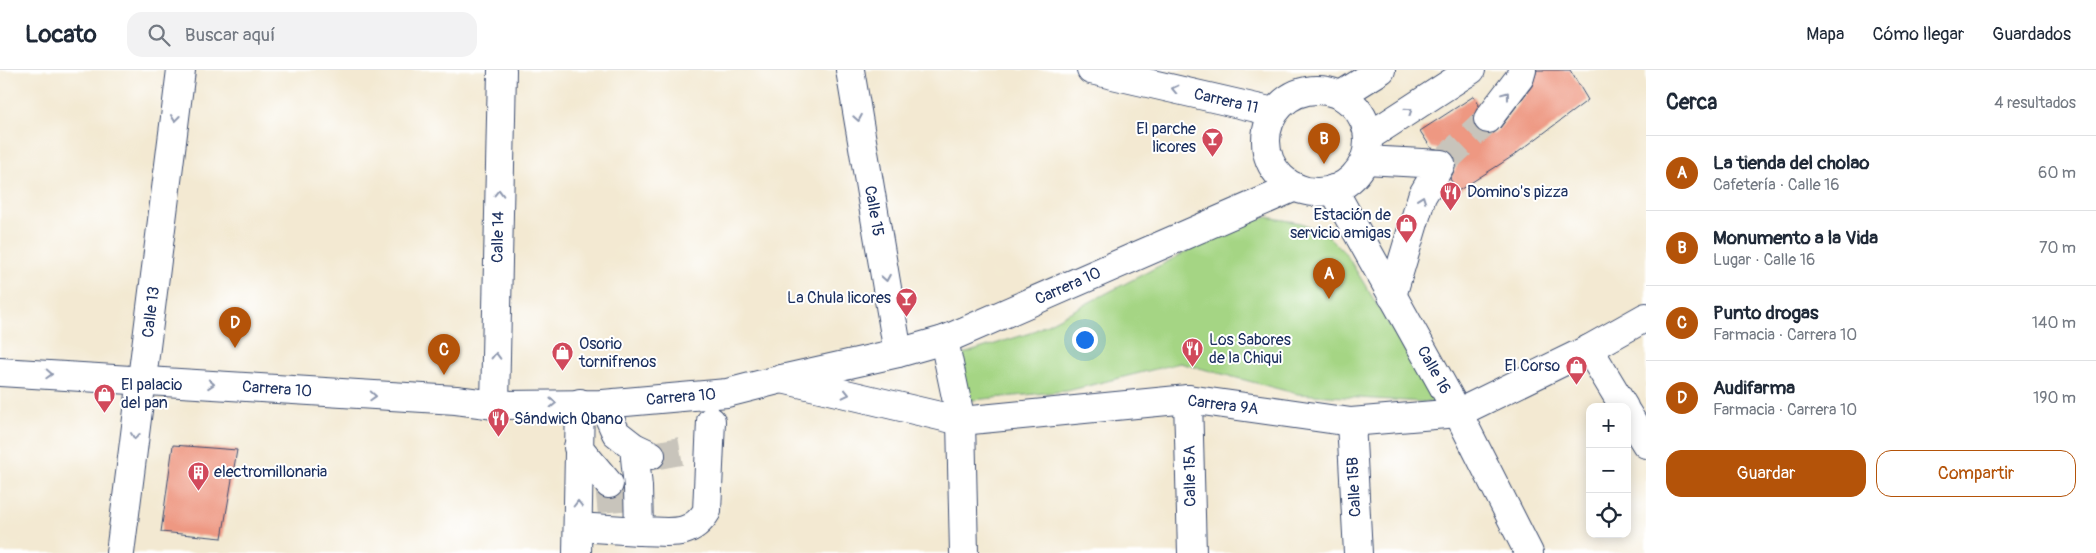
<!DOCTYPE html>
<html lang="es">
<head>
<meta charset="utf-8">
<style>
  :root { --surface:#fff; --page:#f2f2f3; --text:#1f2937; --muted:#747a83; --line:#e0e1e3; --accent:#b45309 }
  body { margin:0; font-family:Pangolin,sans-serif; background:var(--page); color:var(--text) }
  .controls { position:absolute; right:15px; bottom:15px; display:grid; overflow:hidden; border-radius:10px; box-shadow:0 2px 12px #0003 }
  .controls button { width:45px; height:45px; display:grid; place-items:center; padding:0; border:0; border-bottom:1px solid var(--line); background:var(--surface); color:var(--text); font:25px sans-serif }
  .you { position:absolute; left:1084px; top:269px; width:18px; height:18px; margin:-12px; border:4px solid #fff; border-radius:50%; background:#1a73e8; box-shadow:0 0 0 8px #1a73e833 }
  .badge { display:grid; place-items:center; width:32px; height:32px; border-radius:50%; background:var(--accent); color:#fff; font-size:16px; font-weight:700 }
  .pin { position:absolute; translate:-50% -41px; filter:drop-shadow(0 1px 2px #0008) }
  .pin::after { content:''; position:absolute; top:26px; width:18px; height:15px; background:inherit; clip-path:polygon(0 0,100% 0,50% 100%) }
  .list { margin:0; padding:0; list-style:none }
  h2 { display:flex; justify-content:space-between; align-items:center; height:65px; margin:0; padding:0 20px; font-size:21px }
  h2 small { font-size:16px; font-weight:400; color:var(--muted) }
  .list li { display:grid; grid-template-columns:32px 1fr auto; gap:15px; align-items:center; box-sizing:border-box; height:75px; padding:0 20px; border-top:1px solid var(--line) }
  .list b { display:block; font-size:19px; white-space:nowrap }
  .list p { margin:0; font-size:16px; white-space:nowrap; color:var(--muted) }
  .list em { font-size:16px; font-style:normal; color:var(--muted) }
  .actions { display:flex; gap:10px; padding:15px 20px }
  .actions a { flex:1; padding:11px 0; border:1px solid var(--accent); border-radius:15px; text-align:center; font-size:18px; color:var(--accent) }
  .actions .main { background:var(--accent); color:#fff }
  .icon { flex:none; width:28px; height:28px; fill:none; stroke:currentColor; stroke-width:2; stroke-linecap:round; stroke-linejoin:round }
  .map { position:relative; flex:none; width:1646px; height:483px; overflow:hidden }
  header { display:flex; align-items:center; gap:30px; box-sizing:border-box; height:70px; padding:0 25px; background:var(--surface); border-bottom:1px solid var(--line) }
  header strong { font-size:24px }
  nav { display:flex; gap:28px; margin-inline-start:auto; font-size:18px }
  .search { width:350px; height:45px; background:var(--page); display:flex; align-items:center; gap:12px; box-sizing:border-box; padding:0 18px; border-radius:15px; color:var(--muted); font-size:19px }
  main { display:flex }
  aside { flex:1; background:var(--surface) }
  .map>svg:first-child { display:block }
  .green { fill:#a5d584; stroke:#608271 }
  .building { fill:#ee9882 }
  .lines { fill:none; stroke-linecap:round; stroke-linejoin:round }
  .minor-tunnel { stroke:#c8c4bb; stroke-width:28; stroke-dasharray:28 14; stroke-linecap:butt }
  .minor-casing { stroke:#3b4b6f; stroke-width:30 }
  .major-casing { stroke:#3b4b6f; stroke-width:30 }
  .minor { stroke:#fff; stroke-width:28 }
  .major { stroke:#fff; stroke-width:28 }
  .oneway { stroke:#8d97ae }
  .labels { text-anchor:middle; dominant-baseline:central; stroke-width:4; stroke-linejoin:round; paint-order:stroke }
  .street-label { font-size:16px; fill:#1b2f5e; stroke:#fff }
  .poi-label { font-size:16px; fill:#1b2f5e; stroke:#fff; text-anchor:start }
</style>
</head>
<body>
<header>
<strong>Locato</strong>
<div class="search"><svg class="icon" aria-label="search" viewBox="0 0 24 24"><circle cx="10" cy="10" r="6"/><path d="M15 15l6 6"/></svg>Buscar aquí</div>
<nav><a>Mapa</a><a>Cómo llegar</a><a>Guardados</a></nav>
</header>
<main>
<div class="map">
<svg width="1646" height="483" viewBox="0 0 1646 483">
  <rect width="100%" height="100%" fill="#fff"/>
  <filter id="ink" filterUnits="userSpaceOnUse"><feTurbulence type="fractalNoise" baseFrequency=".02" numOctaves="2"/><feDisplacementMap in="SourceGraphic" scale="10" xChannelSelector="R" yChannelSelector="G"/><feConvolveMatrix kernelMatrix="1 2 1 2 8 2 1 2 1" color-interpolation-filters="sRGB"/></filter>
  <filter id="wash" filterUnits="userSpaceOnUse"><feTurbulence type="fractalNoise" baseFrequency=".0096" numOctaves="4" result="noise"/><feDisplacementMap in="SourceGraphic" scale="20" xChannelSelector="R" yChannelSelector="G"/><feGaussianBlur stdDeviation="1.12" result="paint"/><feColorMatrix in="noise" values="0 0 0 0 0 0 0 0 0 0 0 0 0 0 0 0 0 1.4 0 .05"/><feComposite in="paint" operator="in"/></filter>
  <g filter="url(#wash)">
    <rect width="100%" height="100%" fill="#f3e9d2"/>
    <polygon class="green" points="1267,147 1301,153 1325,163 1346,184 1437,333 1298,324 1180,293 1067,321 962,331 960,285 1030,263 1236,156"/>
    <g id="blocks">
      <g class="building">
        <polygon points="1537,0 1570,0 1588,30 1513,86 1458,121 1450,109 1457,95 1454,86 1449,81 1431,78 1420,61 1474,26 1479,35 1473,47 1474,55 1479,62 1486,64 1494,63 1500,58 1532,16"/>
        <polygon points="173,375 237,380 222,468 161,462"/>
      </g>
    </g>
  </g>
  <g filter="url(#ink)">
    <use href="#blocks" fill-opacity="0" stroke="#3b4b6f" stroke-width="1"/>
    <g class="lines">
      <g class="minor-tunnel">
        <polyline points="1441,94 1488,49"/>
        <polyline points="653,386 692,379"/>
        <polyline points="609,414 612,445"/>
      </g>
      <defs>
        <g id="minor">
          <polyline points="850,0 898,283"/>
          <polyline points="1488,49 1520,7 1522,0"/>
          <polyline points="1365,90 1441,94 1422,126 1392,226"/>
          <polyline points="1333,119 1458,343 1529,483"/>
          <polyline points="944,270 961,351 964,483"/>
          <polyline points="1589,279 1624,337"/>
          <polyline points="782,309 961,351 1188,329 1351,352 1458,343 1589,279 1646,247"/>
          <polyline points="1188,329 1192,483"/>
          <polyline points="603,334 616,363 634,377 651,385"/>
          <polyline points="495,335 502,0"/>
          <polyline points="1627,343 1646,374"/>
          <polyline points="1351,352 1358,483"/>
          <polyline points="578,377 609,414"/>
          <path d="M634,377L638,417L639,461C668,461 690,469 707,441L711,351"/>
          <polyline points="593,458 639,461"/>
          <polyline points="120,483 181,0"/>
          <polyline points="577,483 580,333"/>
        </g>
        <g id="major">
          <polyline points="1091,0 1274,42"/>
          <circle cx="1317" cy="71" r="51"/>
          <polyline points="1341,25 1381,0"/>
          <polyline points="1368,67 1471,0"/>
          <polyline points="0,302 456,330 495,335 603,334 727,323 782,309 898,283 944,270 1295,117"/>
        </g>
      </defs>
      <use href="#minor" class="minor-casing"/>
      <use href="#major" class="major-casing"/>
      <use href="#minor" class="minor"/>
      <use href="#major" class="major"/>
    </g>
    <defs><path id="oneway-chevron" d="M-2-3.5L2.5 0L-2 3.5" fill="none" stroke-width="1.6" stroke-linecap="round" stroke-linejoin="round" transform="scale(1.25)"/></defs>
    <g class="oneway">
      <use href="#oneway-chevron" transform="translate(1175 19) rotate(-167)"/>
      <use href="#oneway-chevron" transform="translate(1506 25) rotate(-53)"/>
      <use href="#oneway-chevron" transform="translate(1409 41) rotate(-33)"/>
      <use href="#oneway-chevron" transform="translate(175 48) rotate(97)"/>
      <use href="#oneway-chevron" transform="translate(858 48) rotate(80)"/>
      <use href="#oneway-chevron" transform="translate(499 123) rotate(-89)"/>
      <use href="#oneway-chevron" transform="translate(1422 129) rotate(-70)"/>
      <use href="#oneway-chevron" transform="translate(886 208) rotate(80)"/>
      <use href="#oneway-chevron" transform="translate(496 286) rotate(-89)"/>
      <use href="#oneway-chevron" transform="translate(49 304) rotate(3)"/>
      <use href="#oneway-chevron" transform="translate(211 314) rotate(4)"/>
      <use href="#oneway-chevron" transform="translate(846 324) rotate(13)"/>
      <use href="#oneway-chevron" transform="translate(373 326) rotate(3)"/>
      <use href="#oneway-chevron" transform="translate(553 333) rotate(-1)"/>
      <use href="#oneway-chevron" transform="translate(135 366) rotate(97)"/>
      <use href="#oneway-chevron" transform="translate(578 434) rotate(-90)"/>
    </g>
  </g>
  <defs>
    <symbol id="bar-pin" viewBox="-11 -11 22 30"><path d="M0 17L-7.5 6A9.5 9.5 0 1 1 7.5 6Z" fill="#d1495b" stroke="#fff"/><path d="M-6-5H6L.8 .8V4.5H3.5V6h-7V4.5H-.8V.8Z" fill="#fff"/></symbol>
    <symbol id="restaurant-pin" viewBox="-11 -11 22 30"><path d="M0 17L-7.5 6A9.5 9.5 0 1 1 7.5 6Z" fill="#d1495b" stroke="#fff"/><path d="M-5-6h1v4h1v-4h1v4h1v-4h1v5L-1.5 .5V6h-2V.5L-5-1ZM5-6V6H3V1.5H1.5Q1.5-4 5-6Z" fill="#fff"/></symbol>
    <symbol id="shop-pin" viewBox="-11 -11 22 30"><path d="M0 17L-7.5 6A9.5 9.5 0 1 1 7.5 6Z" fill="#d1495b" stroke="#fff"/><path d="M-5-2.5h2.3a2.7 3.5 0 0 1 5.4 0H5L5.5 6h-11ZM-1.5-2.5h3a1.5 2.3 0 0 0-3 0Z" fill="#fff"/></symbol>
    <symbol id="building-pin" viewBox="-11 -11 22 30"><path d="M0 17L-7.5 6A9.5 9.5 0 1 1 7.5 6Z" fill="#d1495b" stroke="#fff"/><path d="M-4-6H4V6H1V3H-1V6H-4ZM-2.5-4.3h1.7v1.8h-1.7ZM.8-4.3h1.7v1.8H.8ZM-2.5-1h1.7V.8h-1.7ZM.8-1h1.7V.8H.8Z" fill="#fff"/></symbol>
  </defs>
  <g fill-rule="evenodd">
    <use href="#bar-pin" x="1200" y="56" width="25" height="34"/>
    <use href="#restaurant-pin" x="1438" y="110" width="25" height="34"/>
    <use href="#shop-pin" x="1394" y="142" width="25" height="34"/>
    <use href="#bar-pin" x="894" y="216" width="25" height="34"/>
    <use href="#restaurant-pin" x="1180" y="266" width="25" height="34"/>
    <use href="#shop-pin" x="550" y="270" width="25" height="34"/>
    <use href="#shop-pin" x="1564" y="284" width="25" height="34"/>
    <use href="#shop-pin" x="92" y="312" width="25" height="34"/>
    <use href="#restaurant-pin" x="486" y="336" width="25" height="34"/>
    <use href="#building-pin" x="186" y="390" width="25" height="34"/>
  </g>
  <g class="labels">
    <g class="street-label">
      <text transform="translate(1226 31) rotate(13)">Carrera 11</text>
      <text transform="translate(874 141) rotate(80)">Calle 15</text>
      <text transform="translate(498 167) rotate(-89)">Calle 14</text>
      <text transform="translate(1068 216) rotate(-24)">Carrera 10</text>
      <text transform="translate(151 242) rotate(-83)">Calle 13</text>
      <text transform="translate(1434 300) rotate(61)">Calle 16</text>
      <text transform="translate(277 319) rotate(4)">Carrera 10</text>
      <text transform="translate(681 327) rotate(-5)">Carrera 10</text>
      <text transform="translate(1223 335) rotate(7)">Carrera 9A</text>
      <text transform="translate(1190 406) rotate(-91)">Calle 15A</text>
      <text transform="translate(1354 417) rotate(-93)">Calle 15B</text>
    </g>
    <g class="poi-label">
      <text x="1196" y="59" text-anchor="end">El parche<tspan x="1196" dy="18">licores</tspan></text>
      <text x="1467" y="122">Domino's pizza</text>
      <text x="1391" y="145" text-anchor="end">Estación de<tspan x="1391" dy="18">servicio amigas</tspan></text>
      <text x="891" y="228" text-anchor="end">La Chula licores</text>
      <text x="1209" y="270">Los Sabores<tspan x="1209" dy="18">de la Chiqui</tspan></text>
      <text x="579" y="274">Osorio<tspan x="579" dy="18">tornifrenos</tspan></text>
      <text x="1560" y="296" text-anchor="end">El Corso</text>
      <text x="121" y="315">El palacio<tspan x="121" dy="18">del pan</tspan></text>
      <text x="514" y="349">Sándwich Qbano</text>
      <text x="214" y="402">electromillonaria</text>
    </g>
  </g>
</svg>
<div class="controls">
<button>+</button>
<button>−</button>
<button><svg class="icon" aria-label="locate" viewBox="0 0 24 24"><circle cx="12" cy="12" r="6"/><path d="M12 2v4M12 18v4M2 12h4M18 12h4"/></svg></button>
</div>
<div class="you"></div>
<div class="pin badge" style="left:1329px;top:229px">A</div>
<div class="pin badge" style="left:1324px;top:94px">B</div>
<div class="pin badge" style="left:444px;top:305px">C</div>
<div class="pin badge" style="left:235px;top:278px">D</div>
</div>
<aside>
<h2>Cerca<small>4 resultados</small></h2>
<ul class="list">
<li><span class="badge">A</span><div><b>La tienda del cholao</b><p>Cafetería · Calle 16</p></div><em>60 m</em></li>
<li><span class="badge">B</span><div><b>Monumento a la Vida</b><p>Lugar · Calle 16</p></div><em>70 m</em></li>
<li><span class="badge">C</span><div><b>Punto drogas</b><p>Farmacia · Carrera 10</p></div><em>140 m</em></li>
<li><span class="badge">D</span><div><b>Audifarma</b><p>Farmacia · Carrera 10</p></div><em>190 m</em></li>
</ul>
<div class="actions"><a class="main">Guardar</a><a>Compartir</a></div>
</aside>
</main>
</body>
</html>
